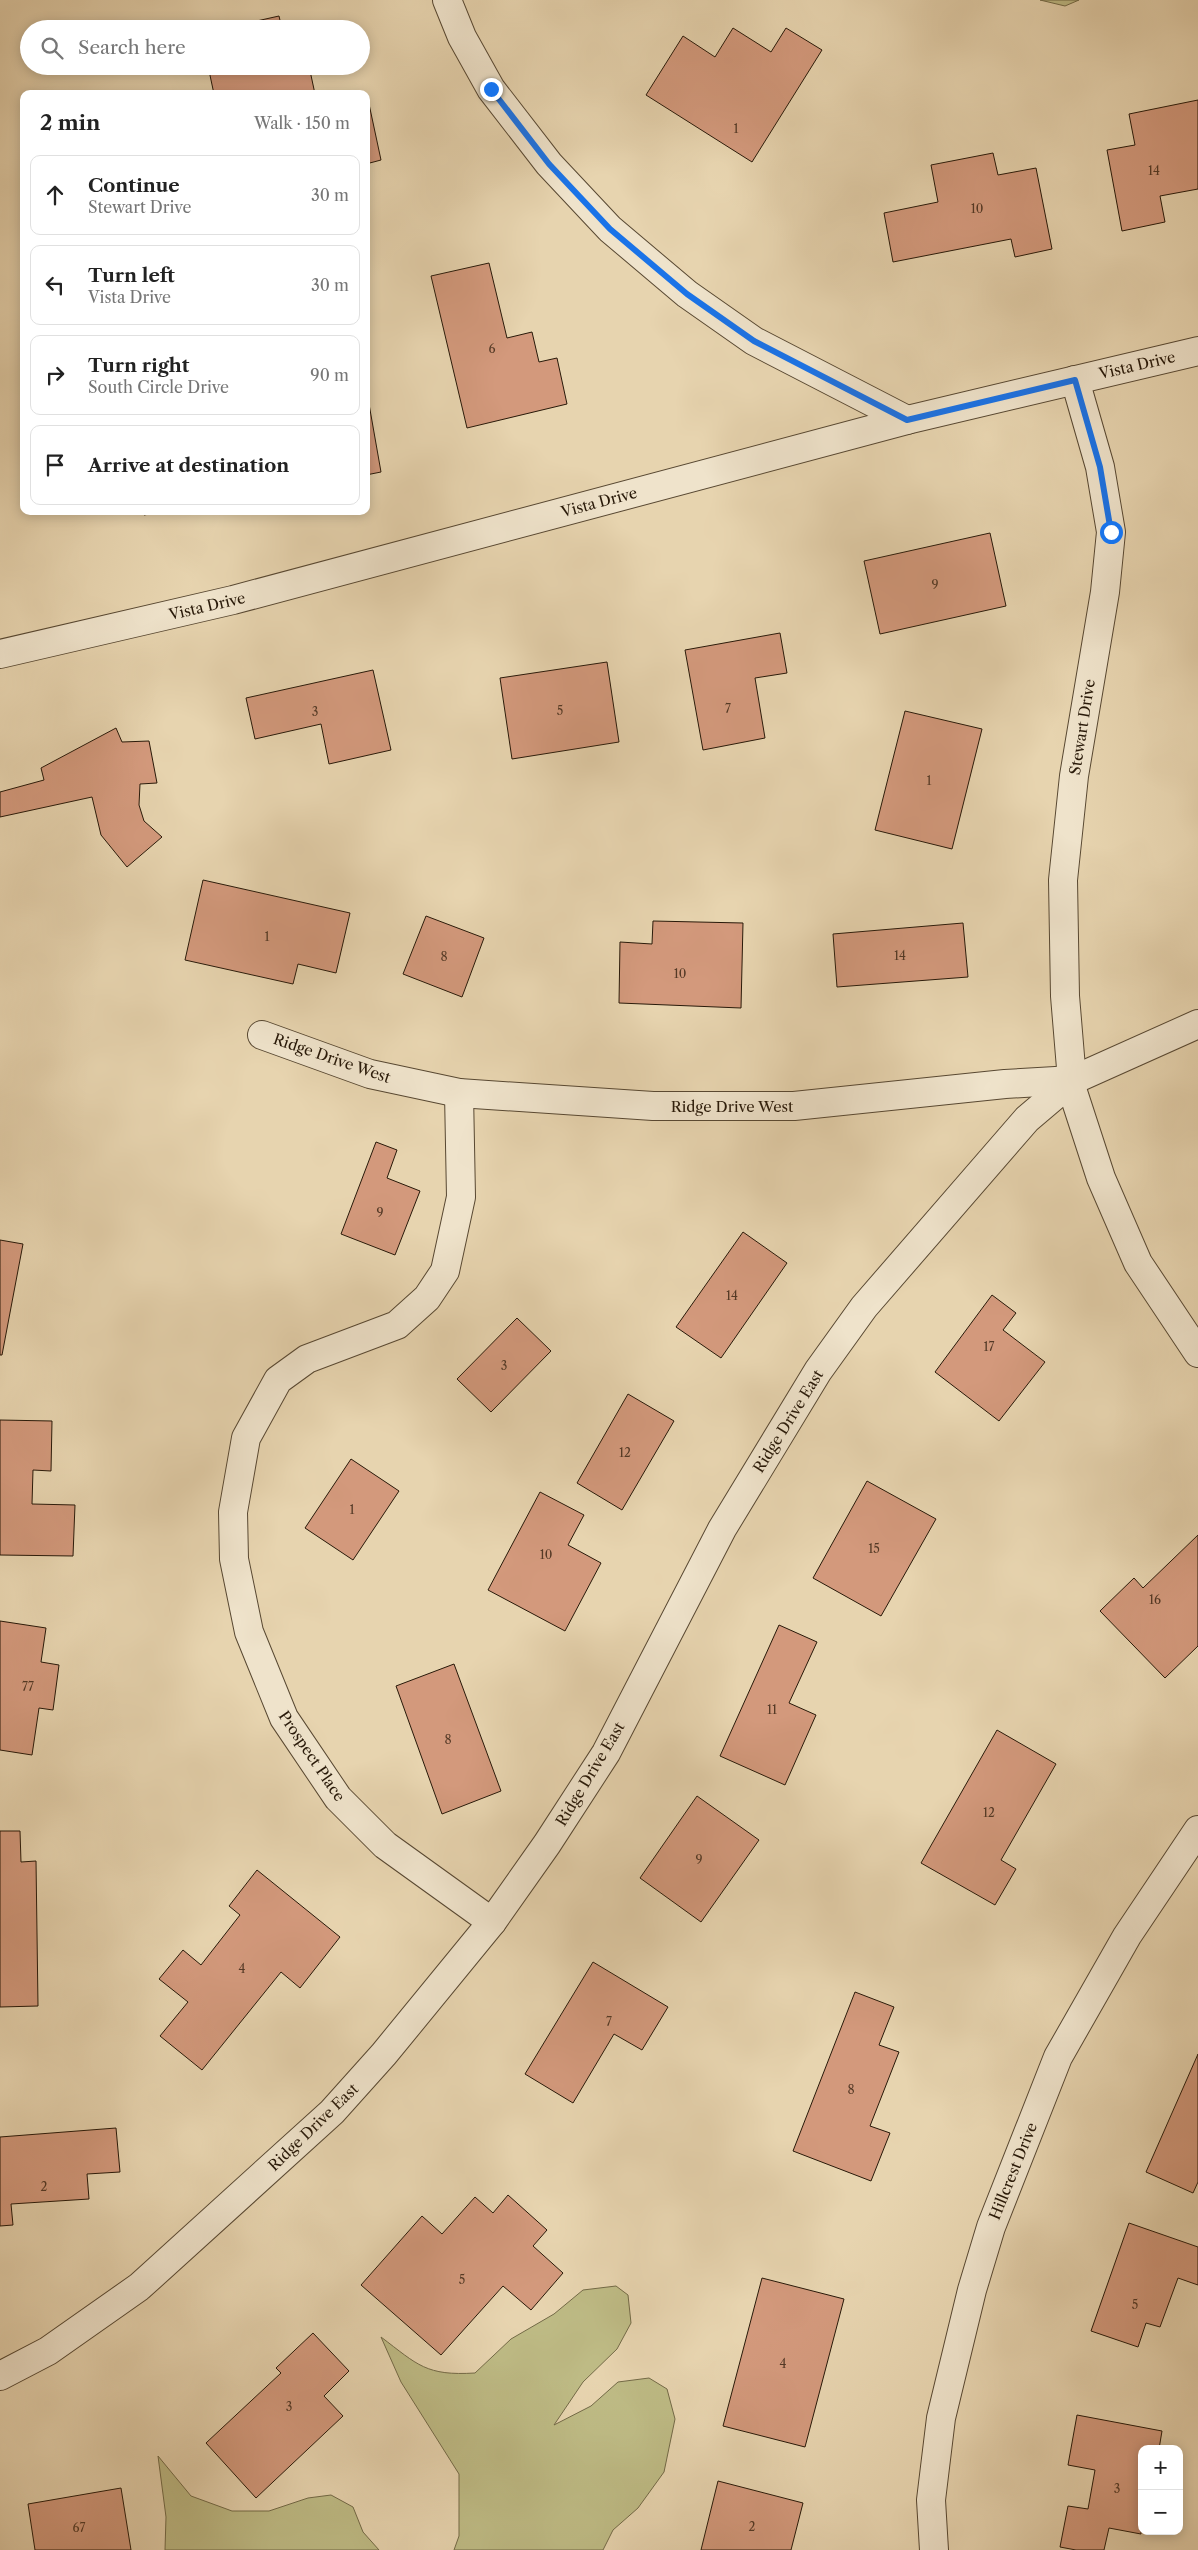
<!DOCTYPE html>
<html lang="en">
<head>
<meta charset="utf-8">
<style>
  :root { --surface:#fff; --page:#f6f6f6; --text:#222; --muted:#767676; --line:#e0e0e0 }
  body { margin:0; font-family:"Libre Caslon Text",serif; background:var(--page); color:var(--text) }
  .controls { position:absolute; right:15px; bottom:15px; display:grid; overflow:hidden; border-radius:10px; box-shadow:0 2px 12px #0003 }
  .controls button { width:45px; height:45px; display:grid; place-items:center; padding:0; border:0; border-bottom:1px solid var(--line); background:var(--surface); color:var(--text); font:25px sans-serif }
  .stop { position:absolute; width:15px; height:15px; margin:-11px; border:4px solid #1a73e8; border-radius:50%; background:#fff }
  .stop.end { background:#1a73e8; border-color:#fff; box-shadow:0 1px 5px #0008 }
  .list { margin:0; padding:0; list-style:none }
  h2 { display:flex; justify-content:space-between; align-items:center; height:65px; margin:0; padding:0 20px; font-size:21px }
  h2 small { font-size:16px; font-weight:400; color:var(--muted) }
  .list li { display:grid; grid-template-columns:32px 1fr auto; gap:15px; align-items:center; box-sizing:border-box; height:80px; margin:0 10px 10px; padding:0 10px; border:1px solid var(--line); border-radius:10px }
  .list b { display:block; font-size:19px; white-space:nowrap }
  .list p { margin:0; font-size:16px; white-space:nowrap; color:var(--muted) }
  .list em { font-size:16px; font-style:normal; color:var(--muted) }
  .icon { flex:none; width:28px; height:28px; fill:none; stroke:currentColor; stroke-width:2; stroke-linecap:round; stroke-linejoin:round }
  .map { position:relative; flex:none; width:1198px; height:2550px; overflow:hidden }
  .search { position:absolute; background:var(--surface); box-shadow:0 2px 12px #0003; left:20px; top:20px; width:350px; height:55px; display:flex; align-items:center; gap:12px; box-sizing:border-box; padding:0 18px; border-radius:28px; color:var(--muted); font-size:19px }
  .panel { position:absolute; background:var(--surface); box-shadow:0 2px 12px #0003; left:20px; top:90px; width:350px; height:425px; border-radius:10px }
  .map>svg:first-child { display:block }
  .green { fill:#bebb85; stroke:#736a47 }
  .building { fill:#d3997c; stroke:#281909 }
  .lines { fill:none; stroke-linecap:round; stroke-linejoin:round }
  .street-casing { stroke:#584832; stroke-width:30 }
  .street { stroke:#efe3cb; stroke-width:28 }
  .route { stroke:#1a73e8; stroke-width:6 }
  .labels { text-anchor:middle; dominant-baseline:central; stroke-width:4; stroke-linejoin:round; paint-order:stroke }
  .number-label { font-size:12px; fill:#533926 }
  .street-label { font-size:15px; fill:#281909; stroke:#efe3cb }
</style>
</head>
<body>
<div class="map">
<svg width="1198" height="2550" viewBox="0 0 1198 2550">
  <rect width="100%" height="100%" fill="#e7d4af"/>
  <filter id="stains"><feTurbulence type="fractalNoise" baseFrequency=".004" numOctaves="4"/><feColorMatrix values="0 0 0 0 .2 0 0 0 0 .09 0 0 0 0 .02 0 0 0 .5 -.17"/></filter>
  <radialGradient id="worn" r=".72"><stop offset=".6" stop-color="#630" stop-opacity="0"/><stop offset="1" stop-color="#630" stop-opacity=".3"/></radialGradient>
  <g class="green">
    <polygon points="1040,0 1079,0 1065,6"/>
    <path d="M616,2286L628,2295L631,2323L617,2349L583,2382L554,2425L591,2406L618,2382L649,2378L667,2389L675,2419L664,2472L638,2508L613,2530L603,2550H454L459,2536V2474L401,2382L381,2337C418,2365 426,2376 475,2373L511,2339L554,2314L583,2290Z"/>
    <polygon points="158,2456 191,2496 232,2511 269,2511 308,2498 331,2495 353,2507 363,2532 379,2550 165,2550 166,2517"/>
  </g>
  <g class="building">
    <polygon points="279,16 282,29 221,29"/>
    <polygon points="733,28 771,52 786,28 822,50 752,162 646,95 683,36 715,57"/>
    <polygon points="208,66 309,66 315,94 214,94"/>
    <polygon points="1198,100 1198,189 1160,196 1165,222 1122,231 1107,150 1135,145 1129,114"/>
    <polygon points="369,104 381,160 366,164 366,105"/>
    <polygon points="993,153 998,175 1036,168 1052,249 1015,257 1011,239 893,262 884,213 938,202 931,165"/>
    <polygon points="489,263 507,338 532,332 539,362 557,358 567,404 467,428 431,276"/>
    <polygon points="366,387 381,472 366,475"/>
    <polygon points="143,511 165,511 144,515"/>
    <polygon points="990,533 1006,606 880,634 864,561"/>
    <polygon points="780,633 787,673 755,678 765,738 703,750 685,650"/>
    <polygon points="607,662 619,742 512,759 500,678"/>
    <polygon points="373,670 391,750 329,764 321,724 255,739 246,698"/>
    <polygon points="905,711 982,729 952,849 875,830"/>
    <polygon points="116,728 122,742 149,741 157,783 140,784 139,805 144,821 162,837 127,867 101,835 92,797 0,817 0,792 44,780 41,768"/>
    <polygon points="203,880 350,913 336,973 298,964 293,984 185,960"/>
    <polygon points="426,916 484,938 462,997 403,974"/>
    <polygon points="653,921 743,923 741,1008 619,1003 620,942 652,944"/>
    <polygon points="963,923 968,977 837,987 833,934"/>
    <polygon points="376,1142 397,1150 387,1178 420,1191 395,1255 341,1234"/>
    <polygon points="743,1232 787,1263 721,1358 676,1327"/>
    <polygon points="0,1240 23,1244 2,1355 0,1355"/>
    <polygon points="992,1295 1016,1313 1003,1330 1045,1362 999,1421 935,1372"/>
    <polygon points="517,1318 551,1351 491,1412 457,1379"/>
    <polygon points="628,1394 674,1421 622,1510 577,1483"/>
    <polygon points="0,1420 52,1421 51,1471 33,1470 32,1504 75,1505 73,1556 0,1555"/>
    <polygon points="351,1459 399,1491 353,1560 305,1528"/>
    <polygon points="867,1481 936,1519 881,1616 813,1578"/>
    <polygon points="540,1492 584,1515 568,1545 601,1563 565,1631 488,1590"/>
    <polygon points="1198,1535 1198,1646 1165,1678 1100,1611 1134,1578 1143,1588"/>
    <polygon points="0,1621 46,1628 41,1662 59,1665 53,1710 39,1708 32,1755 0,1750"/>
    <polygon points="779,1625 817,1642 789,1703 816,1715 785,1785 720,1756"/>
    <polygon points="454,1664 501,1791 442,1814 396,1686"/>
    <polygon points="997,1730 1056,1764 1001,1860 1016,1869 995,1905 921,1863"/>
    <polygon points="697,1796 759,1840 701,1922 640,1878"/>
    <polygon points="0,1831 20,1831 21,1862 36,1861 38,2006 0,2007"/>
    <polygon points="257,1870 340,1937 300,1988 281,1972 202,2070 160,2036 188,2002 159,1979 183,1950 201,1965 240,1915 229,1906"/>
    <polygon points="593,1962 668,2007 642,2050 614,2034 573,2103 525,2074"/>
    <polygon points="855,1992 894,2007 879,2045 899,2052 870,2126 890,2133 871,2181 793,2151"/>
    <polygon points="1198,2054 1198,2182 1193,2193 1146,2172"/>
    <polygon points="116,2128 120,2172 87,2174 89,2199 11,2204 13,2225 0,2226 0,2137"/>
    <polygon points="508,2195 547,2230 533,2246 563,2273 531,2310 503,2286 441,2355 361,2285 422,2216 442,2234 475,2197 493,2213"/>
    <polygon points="1129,2223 1198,2247 1198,2285 1178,2278 1160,2327 1146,2323 1138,2347 1091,2331"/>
    <polygon points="762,2278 844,2299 805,2447 723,2426"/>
    <polygon points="313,2333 349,2371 324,2396 343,2416 256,2498 206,2443 281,2373 276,2368"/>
    <polygon points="1077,2415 1162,2431 1159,2449 1142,2449 1141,2534 1109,2528 1104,2550 1076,2550 1060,2547 1068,2506 1088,2509 1095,2470 1068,2465"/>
    <polygon points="718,2481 803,2503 791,2550 701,2550"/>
    <polygon points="121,2488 131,2550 35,2550 28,2504"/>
  </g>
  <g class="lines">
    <defs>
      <g id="street">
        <polyline points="447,0 462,37 491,89 549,164 610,229 687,294 754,341 907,420"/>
        <polyline points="1075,380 1100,467 1111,532 1105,592 1074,776 1063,880 1065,996 1073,1092 1101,1178 1138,1263 1198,1353"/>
        <polyline points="0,654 233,600 907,420 1198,351"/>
        <polyline points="262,1035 370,1074 459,1093 653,1106 794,1106 1005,1084 1073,1080 1198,1024"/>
        <polyline points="459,1093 461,1197 445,1271 427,1298 397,1325 307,1359 278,1380 246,1438 233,1512 234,1559 249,1632 284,1718 338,1798 385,1845 492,1922"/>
        <polyline points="0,2376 48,2351 139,2287 332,2112 384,2054 492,1922 547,1844 606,1753 722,1529 818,1371 864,1307 1027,1119 1073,1080"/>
        <polyline points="934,2550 931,2500 941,2418 972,2290 991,2227 1058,2057 1127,1936 1198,1830"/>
      </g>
    </defs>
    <use href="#street" class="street-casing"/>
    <use href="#street" class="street"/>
  </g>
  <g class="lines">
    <polyline class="route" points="491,89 549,164 610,229 687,294 754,341 907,420 1075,380 1100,467 1111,532"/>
  </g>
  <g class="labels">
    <g class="number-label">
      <text x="736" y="128">1</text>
      <text x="1154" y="170">14</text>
      <text x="977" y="208">10</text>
      <text x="492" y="348">6</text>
      <text x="935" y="584">9</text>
      <text x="728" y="708">7</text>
      <text x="560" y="710">5</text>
      <text x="315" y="711">3</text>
      <text x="929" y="780">1</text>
      <text x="267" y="936">1</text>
      <text x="900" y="955">14</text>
      <text x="444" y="956">8</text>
      <text x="680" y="973">10</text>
      <text x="380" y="1212">9</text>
      <text x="732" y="1295">14</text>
      <text x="989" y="1346">17</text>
      <text x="504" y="1365">3</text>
      <text x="625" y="1452">12</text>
      <text x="352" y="1509">1</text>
      <text x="874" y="1548">15</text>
      <text x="546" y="1554">10</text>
      <text x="1155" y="1599">16</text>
      <text x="28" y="1686">77</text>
      <text x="772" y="1709">11</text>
      <text x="448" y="1739">8</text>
      <text x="989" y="1812">12</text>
      <text x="699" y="1859">9</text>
      <text x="242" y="1968">4</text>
      <text x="609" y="2021">7</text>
      <text x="851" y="2089">8</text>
      <text x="44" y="2186">2</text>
      <text x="462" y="2279">5</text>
      <text x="1135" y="2304">5</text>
      <text x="783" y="2363">4</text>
      <text x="289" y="2406">3</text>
      <text x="1117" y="2488">3</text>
      <text x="752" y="2526">2</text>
      <text x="79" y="2527">67</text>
    </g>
    <g class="street-label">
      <text transform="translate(1137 365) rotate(-13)">Vista Drive</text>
      <text transform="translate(599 502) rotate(-15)">Vista Drive</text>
      <text transform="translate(207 606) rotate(-13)">Vista Drive</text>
      <text transform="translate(1082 727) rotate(-81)">Stewart Drive</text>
      <text transform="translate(332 1058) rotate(19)">Ridge Drive West</text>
      <text x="732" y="1106">Ridge Drive West</text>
      <text transform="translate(788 1421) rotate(-58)">Ridge Drive East</text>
      <text transform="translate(312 1756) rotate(56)">Prospect Place</text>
      <text transform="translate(590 1774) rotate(-59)">Ridge Drive East</text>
      <text transform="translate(313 2127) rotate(-44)">Ridge Drive East</text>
      <text transform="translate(1013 2171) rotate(-68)">Hillcrest Drive</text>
    </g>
  </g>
  <rect width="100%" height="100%" filter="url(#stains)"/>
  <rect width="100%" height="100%" fill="url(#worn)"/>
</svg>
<div class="controls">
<button>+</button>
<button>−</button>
</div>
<div class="stop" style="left:1111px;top:532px"></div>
<div class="stop end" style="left:491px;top:89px"></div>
<div class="search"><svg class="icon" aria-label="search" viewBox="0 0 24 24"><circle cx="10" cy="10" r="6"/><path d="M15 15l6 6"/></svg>Search here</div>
<section class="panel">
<h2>2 min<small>Walk · 150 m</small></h2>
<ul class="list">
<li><svg class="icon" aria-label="ahead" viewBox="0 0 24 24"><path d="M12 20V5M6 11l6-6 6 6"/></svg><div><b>Continue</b><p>Stewart Drive</p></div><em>30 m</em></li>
<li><svg class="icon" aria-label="left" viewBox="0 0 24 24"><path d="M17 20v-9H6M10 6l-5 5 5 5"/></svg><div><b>Turn left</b><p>Vista Drive</p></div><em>30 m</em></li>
<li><svg class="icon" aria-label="right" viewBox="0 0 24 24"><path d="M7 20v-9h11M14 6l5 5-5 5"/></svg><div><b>Turn right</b><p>South Circle Drive</p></div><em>90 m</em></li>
<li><svg class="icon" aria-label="arrive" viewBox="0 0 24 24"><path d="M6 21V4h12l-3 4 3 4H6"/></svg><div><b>Arrive at destination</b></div></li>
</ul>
</section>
</div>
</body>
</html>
